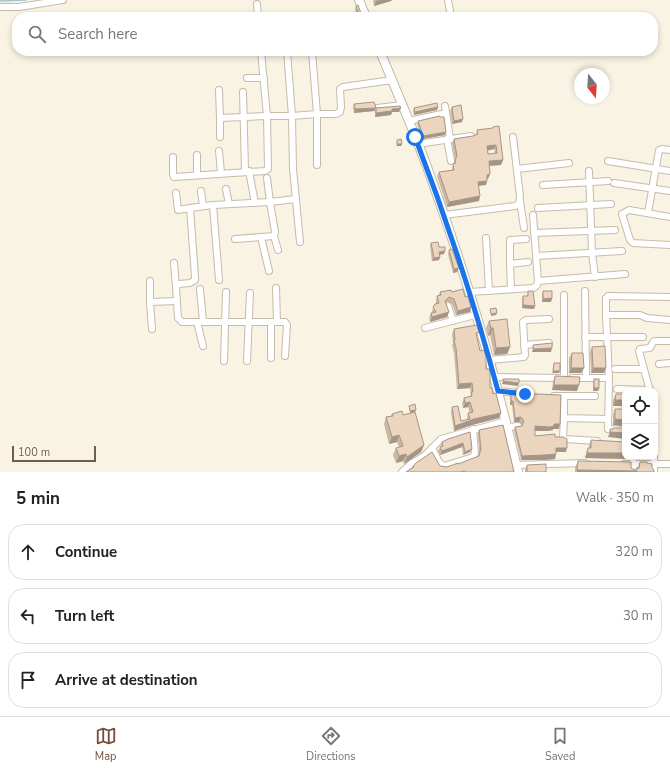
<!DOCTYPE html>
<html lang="en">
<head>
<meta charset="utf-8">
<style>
  :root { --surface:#fff; --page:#f2f2f2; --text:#222; --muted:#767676; --line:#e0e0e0; --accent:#734c3a }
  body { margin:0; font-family:"Nunito Sans",sans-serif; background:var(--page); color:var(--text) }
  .controls { position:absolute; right:12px; bottom:12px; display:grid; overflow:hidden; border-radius:8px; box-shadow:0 2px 6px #0003 }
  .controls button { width:36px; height:36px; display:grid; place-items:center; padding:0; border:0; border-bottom:1px solid var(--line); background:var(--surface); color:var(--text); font:20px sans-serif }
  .compass { position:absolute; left:574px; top:68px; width:36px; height:36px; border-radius:50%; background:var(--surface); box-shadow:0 2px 6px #0003; rotate:163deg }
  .scale { position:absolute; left:12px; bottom:10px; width:84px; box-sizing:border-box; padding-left:4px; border:2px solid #6f5d4d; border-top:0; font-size:11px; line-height:14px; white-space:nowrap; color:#6f5d4d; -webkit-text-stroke:3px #fdf7ea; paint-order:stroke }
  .stop { position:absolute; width:12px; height:12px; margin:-9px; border:3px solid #1a73e8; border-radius:50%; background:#fff }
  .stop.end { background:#1a73e8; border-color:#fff; box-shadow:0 1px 4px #0008 }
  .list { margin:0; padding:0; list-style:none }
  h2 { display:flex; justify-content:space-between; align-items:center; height:52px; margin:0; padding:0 16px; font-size:17px }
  h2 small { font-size:13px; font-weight:400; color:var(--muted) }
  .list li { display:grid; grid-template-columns:26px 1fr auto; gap:12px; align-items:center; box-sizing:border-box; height:56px; margin:0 8px 8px; padding:0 8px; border:1px solid var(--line); border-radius:16px }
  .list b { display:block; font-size:15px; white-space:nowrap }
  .list em { font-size:13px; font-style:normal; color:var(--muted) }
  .icon { flex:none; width:22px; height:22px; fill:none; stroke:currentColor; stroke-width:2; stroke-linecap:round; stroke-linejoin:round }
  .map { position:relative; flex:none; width:670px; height:472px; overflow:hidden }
  .search { position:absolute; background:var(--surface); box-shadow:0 2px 6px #0003; left:12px; right:12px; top:12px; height:44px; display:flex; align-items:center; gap:10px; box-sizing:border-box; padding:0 14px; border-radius:16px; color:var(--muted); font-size:15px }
  .sheet { height:244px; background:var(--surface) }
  nav { display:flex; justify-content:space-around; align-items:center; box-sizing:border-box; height:56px; border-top:1px solid var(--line); background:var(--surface); font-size:11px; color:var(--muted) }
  nav a { display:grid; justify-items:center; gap:2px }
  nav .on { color:var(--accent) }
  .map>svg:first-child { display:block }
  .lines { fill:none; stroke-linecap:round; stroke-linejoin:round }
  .stream { stroke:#a3c5d1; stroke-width:1.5 }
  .minor-casing { stroke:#c7baaa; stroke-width:8 }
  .tertiary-casing { stroke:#c7baaa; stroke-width:10 }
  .minor { stroke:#fff; stroke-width:6 }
  .tertiary { stroke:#fff; stroke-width:8 }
  .wall { fill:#cbb7a4; fill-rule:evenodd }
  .shaded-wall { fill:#a59586 }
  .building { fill:#ecd5bf; stroke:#a59586; fill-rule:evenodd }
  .route { stroke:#1a73e8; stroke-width:5 }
</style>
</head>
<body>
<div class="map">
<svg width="670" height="472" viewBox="0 0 670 472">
  <rect width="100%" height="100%" fill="#f9f3e4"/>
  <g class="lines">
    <polyline class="stream" points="0,1 26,0"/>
    <defs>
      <g id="minor">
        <polyline points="448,0 450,11"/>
        <polyline points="257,4 258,17"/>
        <polyline points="0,7 19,7 63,0"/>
        <polyline points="261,51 267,116 292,116 287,51"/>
        <polyline points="247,78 264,78"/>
        <polyline points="219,90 220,118"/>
        <polyline points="243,92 245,171"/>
        <polyline points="445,106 450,138"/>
        <polyline points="377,108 402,105"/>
        <polyline points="409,121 446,113"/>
        <polyline points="447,139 451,161"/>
        <polyline points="418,144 471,136"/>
        <polyline points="219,151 221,173"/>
        <polyline points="197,155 197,175"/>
        <polyline points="173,157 173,174 174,177 265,171 268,169 267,116 220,118 220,137"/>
        <polyline points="608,161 670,171"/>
        <polyline points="317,165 317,114 336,114 340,112 341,107 340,89 343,87 392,80"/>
        <polyline points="517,169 569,163"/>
        <polyline points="249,171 255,203"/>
        <polyline points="589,171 592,253 595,277"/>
        <polyline points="267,178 270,202 296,199"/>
        <polyline points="614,183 670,191"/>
        <polyline points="543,185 608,181"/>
        <polyline points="226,189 229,204"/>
        <polyline points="201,191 203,206"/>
        <polyline points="176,193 178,210 190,208"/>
        <polyline points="520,201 524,228"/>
        <polyline points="213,205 219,280"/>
        <polyline points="538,208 611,204"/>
        <polyline points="648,213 659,150 662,149 670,150"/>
        <polyline points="444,215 515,206 519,204 520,196 513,137"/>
        <polyline points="670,217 629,210 622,214 630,240 633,243 670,245"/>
        <polyline points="534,233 615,230"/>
        <polyline points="274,236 278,250"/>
        <polyline points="261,237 269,271"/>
        <polyline points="486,238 489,291"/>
        <polyline points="235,239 274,236 275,232 270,202 213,205 190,208 195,277 195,280 190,283 179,284 176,287 178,318 182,322 285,322 287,325 285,356"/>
        <polyline points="300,242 293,169 292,116 317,114 312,51"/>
        <polyline points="536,256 622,251"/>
        <polyline points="174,263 176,287"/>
        <polyline points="510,264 510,240 526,239"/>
        <polyline points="150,281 150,302"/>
        <polyline points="538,281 625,274"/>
        <polyline points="276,288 277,322"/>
        <polyline points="200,289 203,322"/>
        <polyline points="511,289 510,264 528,262"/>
        <polyline points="585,291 586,378"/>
        <polyline points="469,292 533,288 537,285 538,281 533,215"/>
        <polyline points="564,295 564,378"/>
        <polyline points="448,306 453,321"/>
        <polyline points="606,315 606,298 608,296 670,297"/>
        <polyline points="197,322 203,346"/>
        <polyline points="425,328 475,315"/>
        <polyline points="152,329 150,302 177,301"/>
        <polyline points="585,337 643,337"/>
        <polyline points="524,345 549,343"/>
        <polyline points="271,358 271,322"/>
        <polyline points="490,360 524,357 525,355 523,322 526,320 549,319"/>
        <polyline points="224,361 226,292"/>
        <polyline points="247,361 250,293"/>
        <polyline points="659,364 670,363"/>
        <polyline points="615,369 644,369"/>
        <polyline points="495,377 561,378"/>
        <polyline points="572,378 609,378 608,429 625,430"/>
        <polyline points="609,378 606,315 640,315 647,318 670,320"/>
        <polyline points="617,389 650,390"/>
        <polyline points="498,391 529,394"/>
        <polyline points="650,391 639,351 640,349 650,348 653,342 655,341 670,341"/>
        <polyline points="554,396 595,396"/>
        <polyline points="564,396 564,418 607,419"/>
        <polyline points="564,418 563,438 565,439 597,441"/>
        <polyline points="508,427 518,426"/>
        <polyline points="432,448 439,462 444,466 473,457 475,453 473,429"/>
        <polyline points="624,464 670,464"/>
        <polyline points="516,465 585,463"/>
        <polyline points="402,472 412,463 424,456 441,439 506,421"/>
        <polyline points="633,472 633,457"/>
        <polyline points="654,472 654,457"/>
      </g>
      <g id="tertiary">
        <polyline points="359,0 366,17"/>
        <path d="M380,51C397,93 416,135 431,178C466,274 495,373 518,472"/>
      </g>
    </defs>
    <use href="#minor" class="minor-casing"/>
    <use href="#tertiary" class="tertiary-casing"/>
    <use href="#minor" class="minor"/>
    <use href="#tertiary" class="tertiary"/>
  </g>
  <g class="wall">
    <polygon points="373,0 392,0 391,1 374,6"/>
    <polygon points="356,6 362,16 362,17 357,17 355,10"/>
    <polygon points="354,104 374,111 354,113 353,108"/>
    <polygon points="438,107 437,110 414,115 413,111 414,108"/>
    <polygon points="452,107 462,122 452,124 450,111"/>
    <polygon points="376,108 399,112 392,112 391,115 375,117 375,112"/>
    <polygon points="418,121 445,135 422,139 417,124"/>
    <path d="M493,127L503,160L501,165L489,166L488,179H487V181L486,185L478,186L479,201L447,207L437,176L439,172L452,170V168L455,160L452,143L454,139L473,136L476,135L477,130L493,128ZM494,149L495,154H488V150Z"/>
    <polygon points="431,243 445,251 444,254 439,255 440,257 439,260 432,261 430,246"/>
    <polygon points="449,250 457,272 453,273 448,254"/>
    <polygon points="528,291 535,306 534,309 522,308 522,299 523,296 527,296"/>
    <polygon points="543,291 552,298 551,302 542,302 542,295"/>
    <polygon points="440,292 452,292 470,312 456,315 452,304 447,302 446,303 449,312 447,317 430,322 429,318 431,313 432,313 432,311 435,304 436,303 436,300 437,296 439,295"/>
    <polygon points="489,321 510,347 507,354 494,355 490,335 488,336 486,328"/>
    <polygon points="454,329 477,337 480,351 486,369 490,388 501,413 499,418 472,425 454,431 451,412 452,407 461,421 467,420 467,418 468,413 470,413 468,407 463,408 462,403 464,398 470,397 471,393 470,388 457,389 454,353 452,345 453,343 452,334"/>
    <polygon points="592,347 604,373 591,373 590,352"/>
    <polygon points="572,353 584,368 581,373 569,373 569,358"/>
    <polygon points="555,376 577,391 552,390 553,382"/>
    <polygon points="594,379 599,388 598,391 593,391 593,382"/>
    <polygon points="511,393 559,429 553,429 553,430 548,431 535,431 535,436 555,437 566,452 556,452 555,459 544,460 521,460 514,431 515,427 522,426 522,425 519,422 514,422 512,405 510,405 510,398"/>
    <polygon points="616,394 625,394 625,406 613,406 613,400"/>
    <polygon points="615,409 625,409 625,426 613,425 613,414"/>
    <polygon points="392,414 403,415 424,445 421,452 404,464 403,461 396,463 393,455 396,448 399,447 397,442 389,444 384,424 386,417 391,416"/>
    <polygon points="479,430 514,472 406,472 412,468 413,466 447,467 458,464 479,457 479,453 478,433"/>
    <polygon points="470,432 470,452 463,455 462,447 440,455 438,451 440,447 441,446 442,442"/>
    <polygon points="591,440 628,459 585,458 586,453 588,448 589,448 589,445"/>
    <polygon points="578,461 631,468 635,470 637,469 640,462 647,463 652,468 654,472 575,472 575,468"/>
    <polygon points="527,465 546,472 525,472 525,469"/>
  </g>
  <g class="shaded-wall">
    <polygon points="381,0 392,0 391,1 374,6 376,1"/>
    <polygon points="438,107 437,110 414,115 415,112"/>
    <polygon points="376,108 374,111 354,113 355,109"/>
    <polygon points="401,108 399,112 392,112 391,115 375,117 376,113 392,109"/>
    <polygon points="463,119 462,122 452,124 454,121"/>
    <polygon points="446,132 445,135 422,139 423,136"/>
    <polygon points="397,144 402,144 401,146 396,146"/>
    <polygon points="496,145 494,149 486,151 487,146"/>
    <polygon points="503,160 501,165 487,166 489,161"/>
    <polygon points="490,174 488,179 485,179 487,175"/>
    <polygon points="487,181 486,185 476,186 478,182"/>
    <polygon points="480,196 479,201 447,207 449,202"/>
    <polygon points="445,251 444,254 438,255 439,252"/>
    <polygon points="440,257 439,260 432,261 434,258"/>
    <polygon points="459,268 457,272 453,273 454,269"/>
    <polygon points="552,298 551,302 542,302 543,299"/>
    <polygon points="523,305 535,306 534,309 522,308"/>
    <polygon points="471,307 470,312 456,315 458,311"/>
    <polygon points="449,312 447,317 430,322 432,317"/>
    <polygon points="497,313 496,315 491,316 491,314"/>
    <polygon points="491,328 493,328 490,335 488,336"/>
    <polygon points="510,347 507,354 494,355 496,348"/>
    <polygon points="552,348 551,352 532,352 533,349"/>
    <polygon points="571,368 584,368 581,373 569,373"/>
    <polygon points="593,368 606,368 604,373 591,373"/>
    <polygon points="553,371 560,371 559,373 552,373"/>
    <polygon points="503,381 519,383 518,386 502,384"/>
    <polygon points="472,383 470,388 457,389 459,384"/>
    <polygon points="554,385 579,385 577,391 552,390"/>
    <polygon points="594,388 599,388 598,391 593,391"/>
    <polygon points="615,400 625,400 625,406 613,406"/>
    <polygon points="511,401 513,401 512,405 510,405"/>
    <polygon points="470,402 468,407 463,408 465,403"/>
    <polygon points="416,410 415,412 410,413 410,411"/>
    <polygon points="501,413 499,418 472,425 454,431 455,426 474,419"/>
    <polygon points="521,417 519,422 514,422 515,418"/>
    <polygon points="615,419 625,420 625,426 613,425"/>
    <polygon points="554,424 560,424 559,429 553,429 553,430 548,431 533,431 535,426"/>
    <polygon points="610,432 625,433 625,439 608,437"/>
    <polygon points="399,435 397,442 389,444 392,437"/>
    <polygon points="463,443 462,447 440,455 442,451"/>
    <polygon points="424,445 421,452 404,464 407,457"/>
    <polygon points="556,448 567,448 566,452 554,452"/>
    <polygon points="472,449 470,452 463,455 465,452"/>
    <polygon points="587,453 625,453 625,457 629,457 628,459 585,458"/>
    <polygon points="406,454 403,461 396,463 399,456"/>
    <polygon points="556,454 555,459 544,460 521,460 522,456"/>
    <rect x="638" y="457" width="6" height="2"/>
    <polygon points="577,470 637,471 637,472 577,472"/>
  </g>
  <g class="building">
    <polygon points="358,5 362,16 360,17 356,6"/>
    <polygon points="374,102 376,108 355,109 354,104"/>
    <polygon points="437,103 438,107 415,112 414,108"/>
    <polygon points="461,105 463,119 454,121 452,107"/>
    <polygon points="400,106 401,108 392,109 392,111 376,113 376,108"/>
    <polygon points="440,116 440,117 444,117 446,132 423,136 418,121"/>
    <path d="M499,126L503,160L489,161L490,174L487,175V181L478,182L480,196L449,202L439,172L454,170L453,164L456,163L455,160L457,156L454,139L473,136L478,134L477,130L493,128V127ZM496,145L497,153L488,154L487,146Z"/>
    <polygon points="401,139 402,144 397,144 397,140"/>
    <polygon points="438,242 439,247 445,247 445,251 439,252 440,257 434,258 431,243"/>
    <polygon points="452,249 459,268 454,269 449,250"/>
    <polygon points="463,289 465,297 468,296 471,307 458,311 454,299 449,297 445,301 449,312 432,317 431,313 436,312 433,307 435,304 439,303 437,296 441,295 440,292 451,290 452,292"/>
    <polygon points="528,291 533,291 535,306 523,305 523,296 528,296"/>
    <polygon points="543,291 552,291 552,298 543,299"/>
    <polygon points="496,308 497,313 491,314 490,309"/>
    <polygon points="507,319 510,347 496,348 493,328 491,328 489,321"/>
    <polygon points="477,325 479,332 476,333 480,351 484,350 486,357 486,369 489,369 490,373 490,388 492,388 493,394 496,393 501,413 474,419 455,426 452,407 458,406 461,421 470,419 468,413 473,412 470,402 465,403 464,398 472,396 471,392 473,392 472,383 459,384 456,348 454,340 455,340 454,329"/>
    <polygon points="552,343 552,348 533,349 533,345"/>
    <polygon points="605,346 606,368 593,368 592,347"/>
    <polygon points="572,353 583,353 584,368 571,368"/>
    <polygon points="554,363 560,363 560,371 553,371"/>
    <polygon points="555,376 580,377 579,385 554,385"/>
    <polygon points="503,379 519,379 519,383 503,381"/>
    <rect x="594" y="379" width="5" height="9"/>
    <polygon points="511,393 561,395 560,424 554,424 554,426 550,427 535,426 535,436 555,434 555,437 563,437 567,439 567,448 556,448 556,454 545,455 522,456 515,427 522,426 524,421 521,417 515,418 513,401 511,401"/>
    <polygon points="616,394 625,394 625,400 615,400"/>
    <polygon points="415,404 416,410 410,411 409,406"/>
    <polygon points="615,409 625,409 625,420 615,419"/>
    <polygon points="402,411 403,415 415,412 424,445 407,457 406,454 399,456 396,448 403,446 399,435 392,437 386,417 393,416 392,414"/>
    <polygon points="503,425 514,472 465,472 464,471 460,472 406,472 414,467 413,466 416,463 432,452 440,466 447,467 458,463 458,464 479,456 481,449 479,430"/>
    <polygon points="613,428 625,428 625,433 610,432 610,429 613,429"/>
    <polygon points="470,432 472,449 465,452 463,443 442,451 440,447 443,446 442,442 448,439"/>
    <polygon points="591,440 625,442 625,453 587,453 588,448 591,448"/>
    <polygon points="578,461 631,462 631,468 635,470 639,468 640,462 647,462 647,463 652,464 652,468 654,470 654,472 637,472 637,471 577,470"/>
    <polygon points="546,464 546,472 527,472 527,465"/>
  </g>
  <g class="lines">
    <path class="route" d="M415,137C447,220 475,305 498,391L525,394"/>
  </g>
</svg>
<div class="controls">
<button><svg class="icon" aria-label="locate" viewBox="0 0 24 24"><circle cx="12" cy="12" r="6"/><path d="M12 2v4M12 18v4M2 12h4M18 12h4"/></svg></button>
<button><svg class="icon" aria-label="layers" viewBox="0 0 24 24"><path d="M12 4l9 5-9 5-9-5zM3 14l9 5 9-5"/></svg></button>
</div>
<svg class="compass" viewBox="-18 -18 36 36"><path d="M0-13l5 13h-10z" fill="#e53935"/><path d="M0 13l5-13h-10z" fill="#767676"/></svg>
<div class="scale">100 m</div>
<div class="stop" style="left:415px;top:137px"></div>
<div class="stop end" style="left:525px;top:394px"></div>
<div class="search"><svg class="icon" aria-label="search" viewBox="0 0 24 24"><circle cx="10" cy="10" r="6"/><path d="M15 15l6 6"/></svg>Search here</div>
</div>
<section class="sheet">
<h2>5 min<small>Walk · 350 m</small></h2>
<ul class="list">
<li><svg class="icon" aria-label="ahead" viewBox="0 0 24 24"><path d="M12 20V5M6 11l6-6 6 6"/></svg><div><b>Continue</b></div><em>320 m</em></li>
<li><svg class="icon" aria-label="left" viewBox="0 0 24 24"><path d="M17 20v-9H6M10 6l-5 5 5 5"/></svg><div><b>Turn left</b></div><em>30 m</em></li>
<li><svg class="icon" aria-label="arrive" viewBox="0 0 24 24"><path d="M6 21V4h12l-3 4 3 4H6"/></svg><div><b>Arrive at destination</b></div></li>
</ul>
</section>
<nav>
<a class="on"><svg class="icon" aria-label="map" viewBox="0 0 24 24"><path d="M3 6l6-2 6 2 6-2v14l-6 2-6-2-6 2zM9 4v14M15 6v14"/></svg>Map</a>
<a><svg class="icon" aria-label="directions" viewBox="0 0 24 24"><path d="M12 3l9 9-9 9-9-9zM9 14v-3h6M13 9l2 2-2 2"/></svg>Directions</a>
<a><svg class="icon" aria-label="saved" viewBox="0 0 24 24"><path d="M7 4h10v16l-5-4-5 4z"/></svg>Saved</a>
</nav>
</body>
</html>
